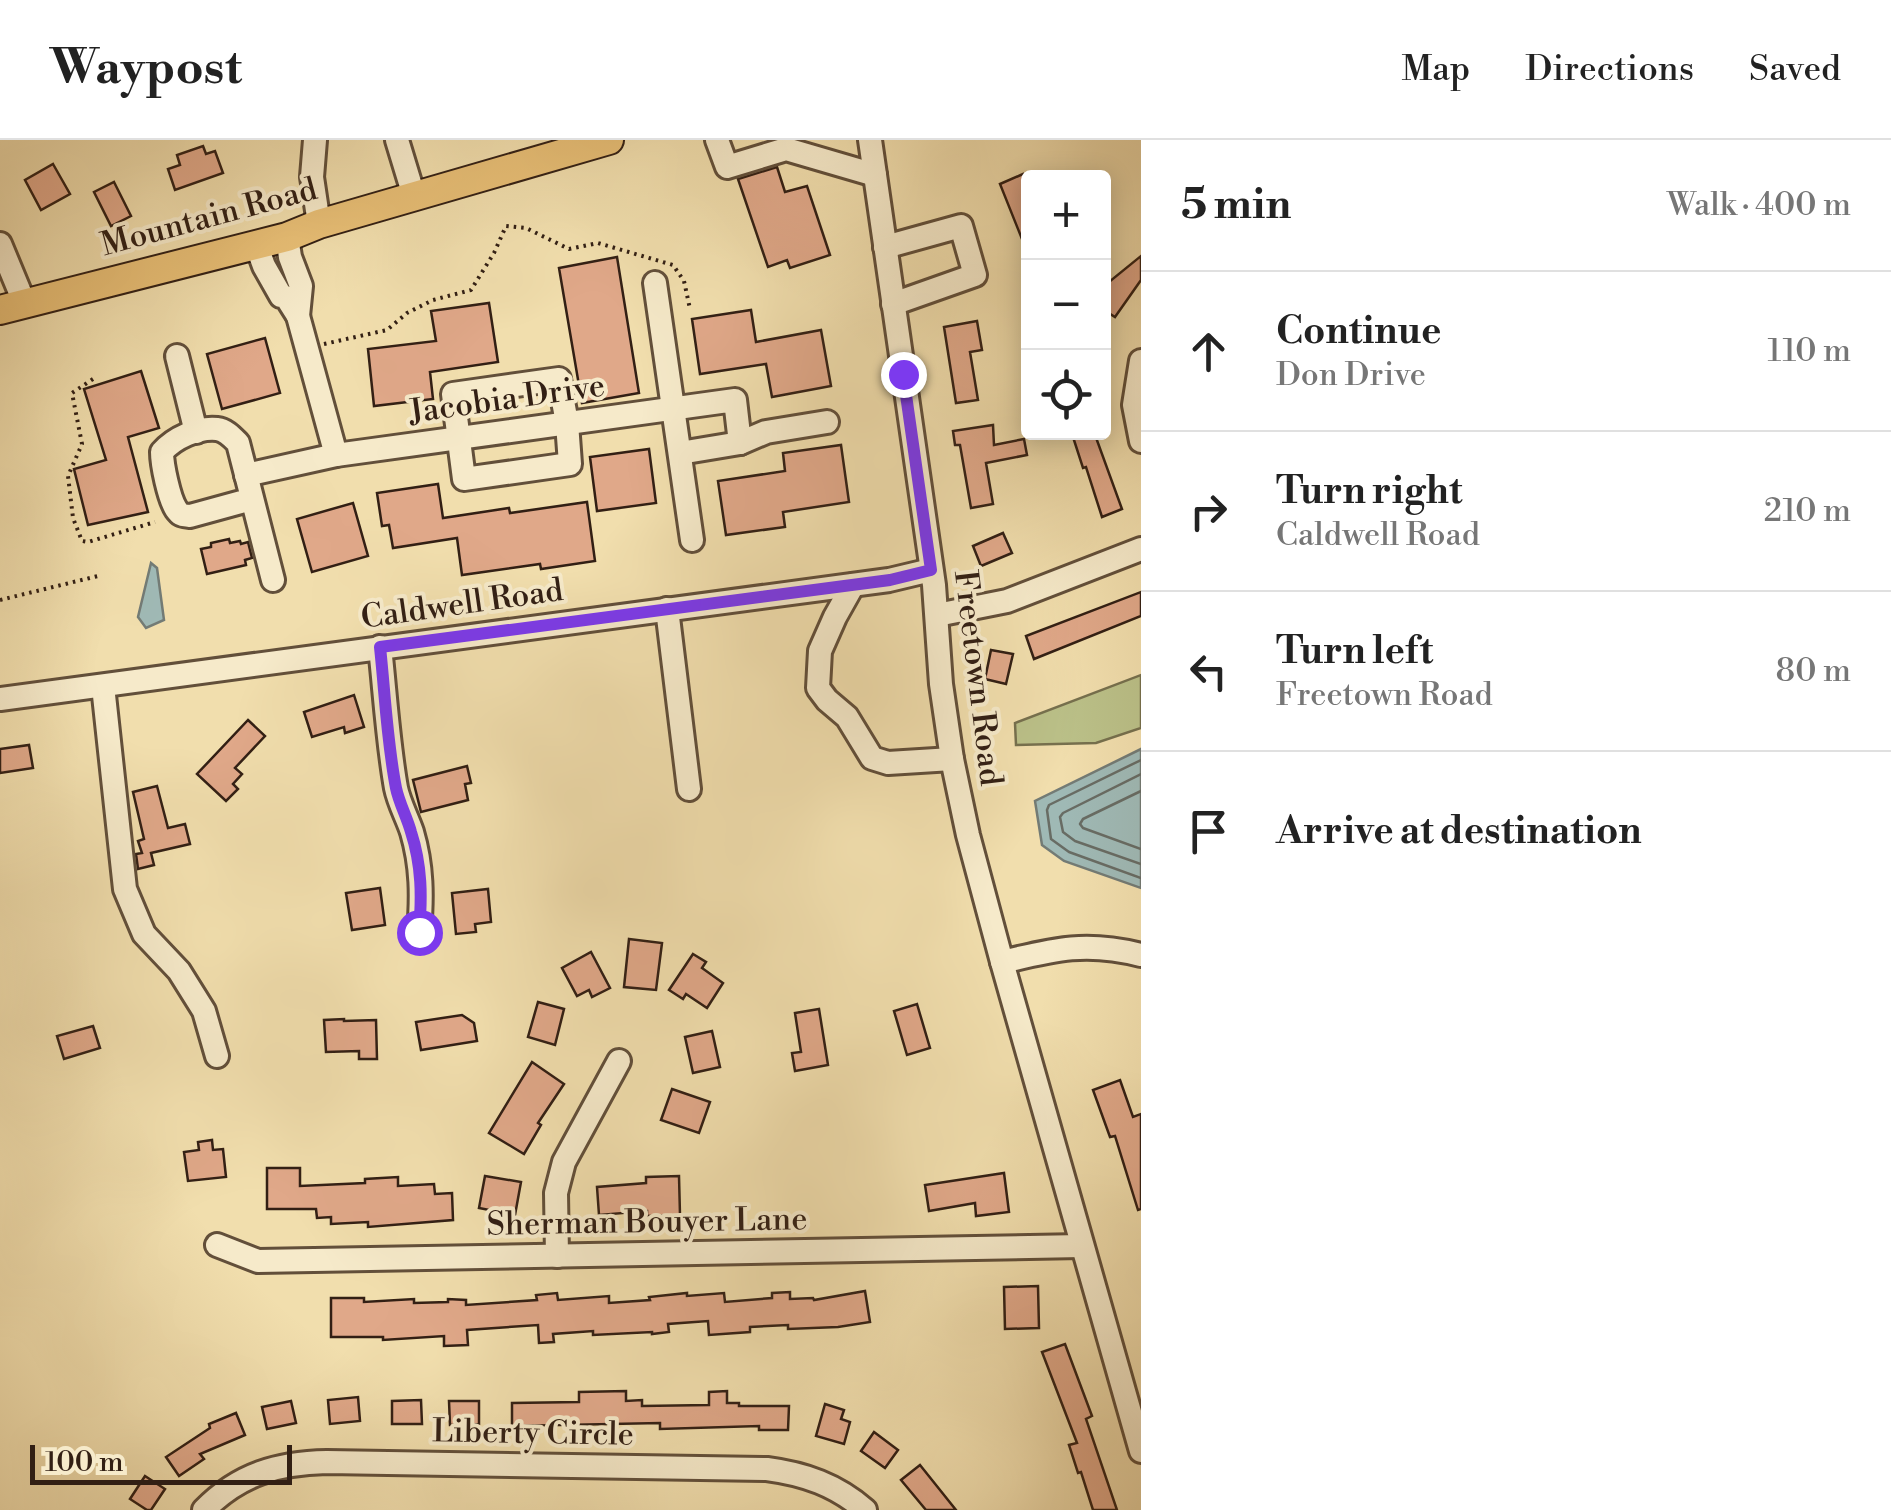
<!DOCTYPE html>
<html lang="en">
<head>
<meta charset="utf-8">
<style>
  :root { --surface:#fff; --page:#f2f2f2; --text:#222; --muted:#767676; --line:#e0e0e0 }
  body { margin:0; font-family:"Libre Bodoni",serif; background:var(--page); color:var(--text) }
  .controls { position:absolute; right:30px; top:30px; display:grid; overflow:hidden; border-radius:10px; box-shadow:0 5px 25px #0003 }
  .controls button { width:90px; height:90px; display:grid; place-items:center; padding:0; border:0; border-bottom:2px solid var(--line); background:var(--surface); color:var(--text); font:50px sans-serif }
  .scale { position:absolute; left:30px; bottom:25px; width:262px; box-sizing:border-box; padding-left:10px; border:5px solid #321f14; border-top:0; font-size:28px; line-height:35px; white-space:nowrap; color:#321f14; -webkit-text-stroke:8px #f6eaca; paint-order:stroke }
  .stop { position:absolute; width:30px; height:30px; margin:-22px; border:8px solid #7c3aed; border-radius:50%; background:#fff }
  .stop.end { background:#7c3aed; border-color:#fff; box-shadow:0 2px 10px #0008 }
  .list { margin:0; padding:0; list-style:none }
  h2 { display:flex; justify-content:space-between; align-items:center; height:130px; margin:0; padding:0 40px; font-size:42px }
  h2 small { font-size:32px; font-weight:400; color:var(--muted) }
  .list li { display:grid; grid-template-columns:65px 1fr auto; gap:30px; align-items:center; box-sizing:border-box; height:160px; padding:0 40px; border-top:2px solid var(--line) }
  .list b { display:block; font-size:38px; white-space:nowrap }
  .list p { margin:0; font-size:32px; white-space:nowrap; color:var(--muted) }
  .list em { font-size:32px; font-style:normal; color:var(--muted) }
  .icon { flex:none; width:55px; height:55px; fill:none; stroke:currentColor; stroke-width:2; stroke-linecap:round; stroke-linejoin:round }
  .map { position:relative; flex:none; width:1141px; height:1370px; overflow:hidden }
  header { display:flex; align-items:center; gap:60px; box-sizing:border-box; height:140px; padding:0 50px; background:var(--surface); border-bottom:2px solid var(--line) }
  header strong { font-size:48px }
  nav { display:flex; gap:55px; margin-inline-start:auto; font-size:35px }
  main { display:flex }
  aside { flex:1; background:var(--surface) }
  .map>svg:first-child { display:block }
  .green { fill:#bbc189; stroke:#76704e; stroke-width:2.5 }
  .water { fill:#9fb9b5; stroke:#737b75; stroke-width:2.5 }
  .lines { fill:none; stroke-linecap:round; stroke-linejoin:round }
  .shore { stroke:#686c64; stroke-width:2.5 }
  .building { fill:#e0a889; stroke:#321f14; stroke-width:2.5 }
  .minor-casing { stroke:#624f3a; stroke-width:28 }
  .major-casing { stroke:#321f14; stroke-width:32 }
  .path { stroke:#321f14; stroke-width:4; stroke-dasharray:2.5 5; stroke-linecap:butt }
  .minor { stroke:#f6eaca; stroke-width:22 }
  .major { stroke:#e8bf76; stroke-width:28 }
  .route { stroke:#7c3aed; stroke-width:12 }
  .labels { text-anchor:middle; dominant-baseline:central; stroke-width:8; stroke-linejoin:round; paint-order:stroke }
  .street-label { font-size:32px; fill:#321f14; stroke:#f6eaca }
</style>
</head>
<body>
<header>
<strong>Waypost</strong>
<nav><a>Map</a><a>Directions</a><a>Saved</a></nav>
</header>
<main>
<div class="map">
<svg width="1141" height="1370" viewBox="0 0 1141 1370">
  <rect width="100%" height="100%" fill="#f1dead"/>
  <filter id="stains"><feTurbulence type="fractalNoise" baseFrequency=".002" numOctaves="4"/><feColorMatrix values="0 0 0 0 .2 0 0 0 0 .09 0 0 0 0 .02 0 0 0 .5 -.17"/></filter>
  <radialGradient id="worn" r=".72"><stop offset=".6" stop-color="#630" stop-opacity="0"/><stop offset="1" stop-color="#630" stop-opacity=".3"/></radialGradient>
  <polygon class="green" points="1141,535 1141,588 1096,603 1016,605 1015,583"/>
  <g class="water">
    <polygon points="151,423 157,428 164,480 146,488 138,477"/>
    <polygon points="1141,609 1141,748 1064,721 1042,705 1035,661"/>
  </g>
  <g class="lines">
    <g class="shore">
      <polyline points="1141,620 1049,665 1047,670 1051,699 1069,712 1141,738"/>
      <polyline points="1141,634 1063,673 1060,677 1063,692 1075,701 1141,724"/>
      <polyline points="1141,651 1083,679 1080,684 1083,688 1141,709"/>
    </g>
  </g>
  <g class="building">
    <polygon points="203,6 206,14 215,11 223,33 175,50 168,29 180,25 177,15"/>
    <polygon points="53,24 70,54 41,70 25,40"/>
    <polygon points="777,27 785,52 807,46 830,115 790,128 787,120 768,127 738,39"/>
    <polygon points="1023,34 1028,48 1028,114 1000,44"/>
    <polygon points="114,42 131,76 111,86 94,52"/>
    <polygon points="1141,116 1141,140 1115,177 1104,170 1104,146"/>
    <polygon points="617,117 639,253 582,263 559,128"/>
    <polygon points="489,163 498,222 430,232 433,259 374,266 368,209 436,201 431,171"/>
    <polygon points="751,170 756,202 821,190 831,246 772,257 766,224 700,234 692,179"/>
    <polygon points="977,181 982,210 970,212 978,260 956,263 944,187"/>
    <polygon points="265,198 280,253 222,269 207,214"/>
    <polygon points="141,231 159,288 128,297 148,372 88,385 74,329 106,320 84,249"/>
    <polygon points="993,285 994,305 1024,299 1027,315 986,323 993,364 971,368 960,305 955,305 953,291"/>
    <polygon points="1087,292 1094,292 1122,369 1102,377 1086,327 1083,328 1073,297"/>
    <polygon points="841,305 849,362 783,372 785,387 726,395 718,341 785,331 783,313"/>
    <polygon points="649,309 656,363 597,371 590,317"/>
    <polygon points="438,344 443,378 509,368 510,373 587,362 595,421 541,429 540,424 462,435 457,398 393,408 389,385 382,386 377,353"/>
    <polygon points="353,363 368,416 312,432 297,379"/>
    <polygon points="1003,393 1012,413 981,426 973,406"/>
    <polygon points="229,399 230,403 240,401 241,404 248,402 252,418 245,420 246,425 207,434 201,409 211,407 211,403"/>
    <polygon points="1141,452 1141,476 1034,519 1026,496"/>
    <polygon points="991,510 1013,514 1006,544 985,539"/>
    <polygon points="354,555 364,587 345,593 344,587 312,597 304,572"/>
    <polygon points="248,580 265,596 235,628 242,634 233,644 238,649 226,661 197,634"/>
    <polygon points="29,605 33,628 0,633 0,609"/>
    <polygon points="467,626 471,643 465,644 468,660 421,672 413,640"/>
    <polygon points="157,646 168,688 185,684 190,704 151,713 154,725 138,729 136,714 142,713 138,701 144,699 133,652"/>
    <polygon points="380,748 385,785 352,790 346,753"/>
    <polygon points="488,749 491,782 475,784 476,792 456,794 452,753"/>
    <polygon points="629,799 662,803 656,850 624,847"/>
    <polygon points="591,812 610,848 592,857 589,850 577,856 562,828"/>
    <polygon points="693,814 706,822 702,828 723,843 707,868 686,854 683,859 669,850"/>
    <polygon points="538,862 564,869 555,905 528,897"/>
    <polygon points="917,864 930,908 907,915 894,871"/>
    <polygon points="819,869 828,925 795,931 792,913 801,912 795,873"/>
    <polygon points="462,875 474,883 477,901 421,910 416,882"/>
    <polygon points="344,879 344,881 376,880 377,919 359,919 359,911 326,912 324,880"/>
    <polygon points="93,886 100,908 64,919 57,896"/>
    <polygon points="712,891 720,927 693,933 685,897"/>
    <polygon points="532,922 564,944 538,983 541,985 524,1014 489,993"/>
    <polygon points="1120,940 1133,977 1141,974 1141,1069 1138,1070 1115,996 1110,997 1093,950"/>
    <polygon points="672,949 710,962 699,993 661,980"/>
    <polygon points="212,1000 213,1010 223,1009 226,1037 188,1041 184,1012 199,1010 198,1002"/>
    <polygon points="267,1028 300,1028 300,1046 365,1043 365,1039 398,1037 398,1046 434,1044 435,1054 452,1053 453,1080 368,1087 368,1082 331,1084 331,1077 317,1078 316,1069 267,1069"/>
    <polygon points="1004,1033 1009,1072 976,1076 975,1063 929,1071 925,1045"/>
    <polygon points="485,1036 521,1042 515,1075 479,1068"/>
    <polygon points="679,1036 680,1075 647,1076 647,1071 599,1075 597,1047 646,1043 646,1037"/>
    <polygon points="1038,1146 1039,1188 1005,1189 1004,1147"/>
    <polygon points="865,1151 870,1182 838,1187 788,1189 788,1185 750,1187 750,1192 709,1195 708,1181 668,1184 669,1192 652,1194 652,1192 593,1195 593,1191 553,1194 554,1202 539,1203 538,1185 467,1190 468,1205 444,1206 444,1196 383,1200 383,1197 331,1197 331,1158 364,1158 364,1162 414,1159 414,1163 448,1162 448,1159 466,1160 466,1165 537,1160 536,1155 557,1153 558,1160 609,1156 609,1163 650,1160 649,1157 687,1153 687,1156 724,1153 725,1162 772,1158 772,1153 790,1152 790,1159 813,1158 814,1160"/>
    <polygon points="1065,1204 1092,1276 1086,1279 1117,1370 1093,1370 1081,1332 1078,1333 1069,1305 1077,1303 1042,1212"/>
    <polygon points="626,1251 626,1261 642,1260 642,1266 709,1265 709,1252 727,1251 727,1263 739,1263 739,1266 789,1266 788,1290 759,1290 759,1286 660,1289 660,1283 512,1286 512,1263 579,1262 579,1252"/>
    <polygon points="358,1257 360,1281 330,1284 328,1260"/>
    <polygon points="421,1260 422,1284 392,1284 392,1261"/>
    <polygon points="291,1261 296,1283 267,1289 262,1267"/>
    <polygon points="449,1261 479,1261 479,1284 450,1285"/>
    <polygon points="825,1264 844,1270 841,1279 850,1282 844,1304 816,1296"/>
    <polygon points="236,1273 245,1295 200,1314 204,1319 179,1336 166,1317 210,1288 209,1284"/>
    <polygon points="874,1292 898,1310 885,1328 861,1311"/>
    <polygon points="920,1325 956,1370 926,1370 901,1340"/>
    <polygon points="145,1336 165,1349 151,1370 147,1370 130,1359"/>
  </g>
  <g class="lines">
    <defs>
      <g id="minor">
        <polyline points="315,0 312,37 319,84"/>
        <polyline points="397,0 414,56"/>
        <polyline points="717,0 727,27 786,9 875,35"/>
        <polyline points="870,0 934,445 941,544 952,619 968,695 1002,822 1141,1311"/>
        <polyline points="287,97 290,117 301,146 298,176"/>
        <polyline points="0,104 24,162"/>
        <polyline points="256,104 264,126 281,156 286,157 298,176 336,315"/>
        <polyline points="885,107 961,86 975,135 893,164"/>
        <polyline points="655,143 692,400"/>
        <polyline points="177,216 196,292"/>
        <polyline points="1141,221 1134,265 1141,301"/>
        <polygon points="559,239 567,283 570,324 464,339 453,254"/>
        <polyline points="680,313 740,303 766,292 827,282"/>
        <polyline points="246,335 336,315 735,260 740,303"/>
        <path d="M252,359L190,376C182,375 181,376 176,369C169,358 162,325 162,312C174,298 198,287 217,289C226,290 232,297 238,303L273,440"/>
        <polyline points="853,445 835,477 820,511 818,548 827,560 847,577 872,618 888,623 952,619"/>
        <polyline points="667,469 689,649"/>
        <polyline points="937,475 1007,461 1141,409"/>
        <path d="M380,507C385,553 388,603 396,648C399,663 407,677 412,692C422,726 422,757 419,792"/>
        <polyline points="103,546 125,749 144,794 179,831 204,871 217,916"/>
        <polyline points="0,559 889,440 931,430"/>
        <path d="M1002,822C1055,809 1087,801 1141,815"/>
        <polyline points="217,1105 258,1121 1082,1106"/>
        <polyline points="557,1116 556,1053 564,1022 619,921"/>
        <path d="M204,1370C239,1334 278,1323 327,1322L767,1329C805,1334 836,1345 865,1370"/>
      </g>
      <polyline id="major" points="0,170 287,97 319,84 609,0"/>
    </defs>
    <use href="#minor" class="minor-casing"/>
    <use href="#major" class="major-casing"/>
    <g class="path">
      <polyline points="324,204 387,190 407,173 433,160 471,150 494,113 506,86 526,88 569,109 598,103 673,125 684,141 690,169"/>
      <polyline points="93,239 72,253 82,304 68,336 73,378 82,401 88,402 155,382"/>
      <polyline points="0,460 98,436"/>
    </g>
    <use href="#minor" class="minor"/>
    <use href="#major" class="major"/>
  </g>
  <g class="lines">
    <path class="route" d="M419,792C422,757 422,726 411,692C407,677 399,663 396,648C387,602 385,554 380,507L890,440L931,430L903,234"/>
  </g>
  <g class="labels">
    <g class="street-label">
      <text transform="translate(209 77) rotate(-15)">Mountain Road</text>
      <text transform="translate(507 259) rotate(-8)">Jacobia Drive</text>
      <text transform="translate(462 464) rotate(-8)">Caldwell Road</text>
      <text transform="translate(978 538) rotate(83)">Freetown Road</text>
      <text transform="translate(647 1082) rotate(-1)">Sherman Bouyer Lane</text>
      <text transform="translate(533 1293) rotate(1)">Liberty Circle</text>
    </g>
  </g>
  <rect width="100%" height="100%" filter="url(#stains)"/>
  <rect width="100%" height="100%" fill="url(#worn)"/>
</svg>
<div class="controls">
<button>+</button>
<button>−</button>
<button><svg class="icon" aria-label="locate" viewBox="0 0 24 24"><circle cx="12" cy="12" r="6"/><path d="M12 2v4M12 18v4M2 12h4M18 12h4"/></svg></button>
</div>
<div class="scale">100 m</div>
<div class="stop" style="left:419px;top:792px"></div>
<div class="stop end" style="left:903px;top:234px"></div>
</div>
<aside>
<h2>5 min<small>Walk · 400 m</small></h2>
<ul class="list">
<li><svg class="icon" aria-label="ahead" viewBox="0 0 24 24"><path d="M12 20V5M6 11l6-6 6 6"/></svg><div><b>Continue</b><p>Don Drive</p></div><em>110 m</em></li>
<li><svg class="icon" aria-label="right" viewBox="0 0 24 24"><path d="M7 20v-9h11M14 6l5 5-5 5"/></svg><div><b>Turn right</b><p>Caldwell Road</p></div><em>210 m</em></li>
<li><svg class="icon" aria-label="left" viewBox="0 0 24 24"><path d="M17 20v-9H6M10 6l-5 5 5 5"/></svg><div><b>Turn left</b><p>Freetown Road</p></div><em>80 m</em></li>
<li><svg class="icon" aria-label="arrive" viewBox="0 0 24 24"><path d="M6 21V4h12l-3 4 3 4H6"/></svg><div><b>Arrive at destination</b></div></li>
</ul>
</aside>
</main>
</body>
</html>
